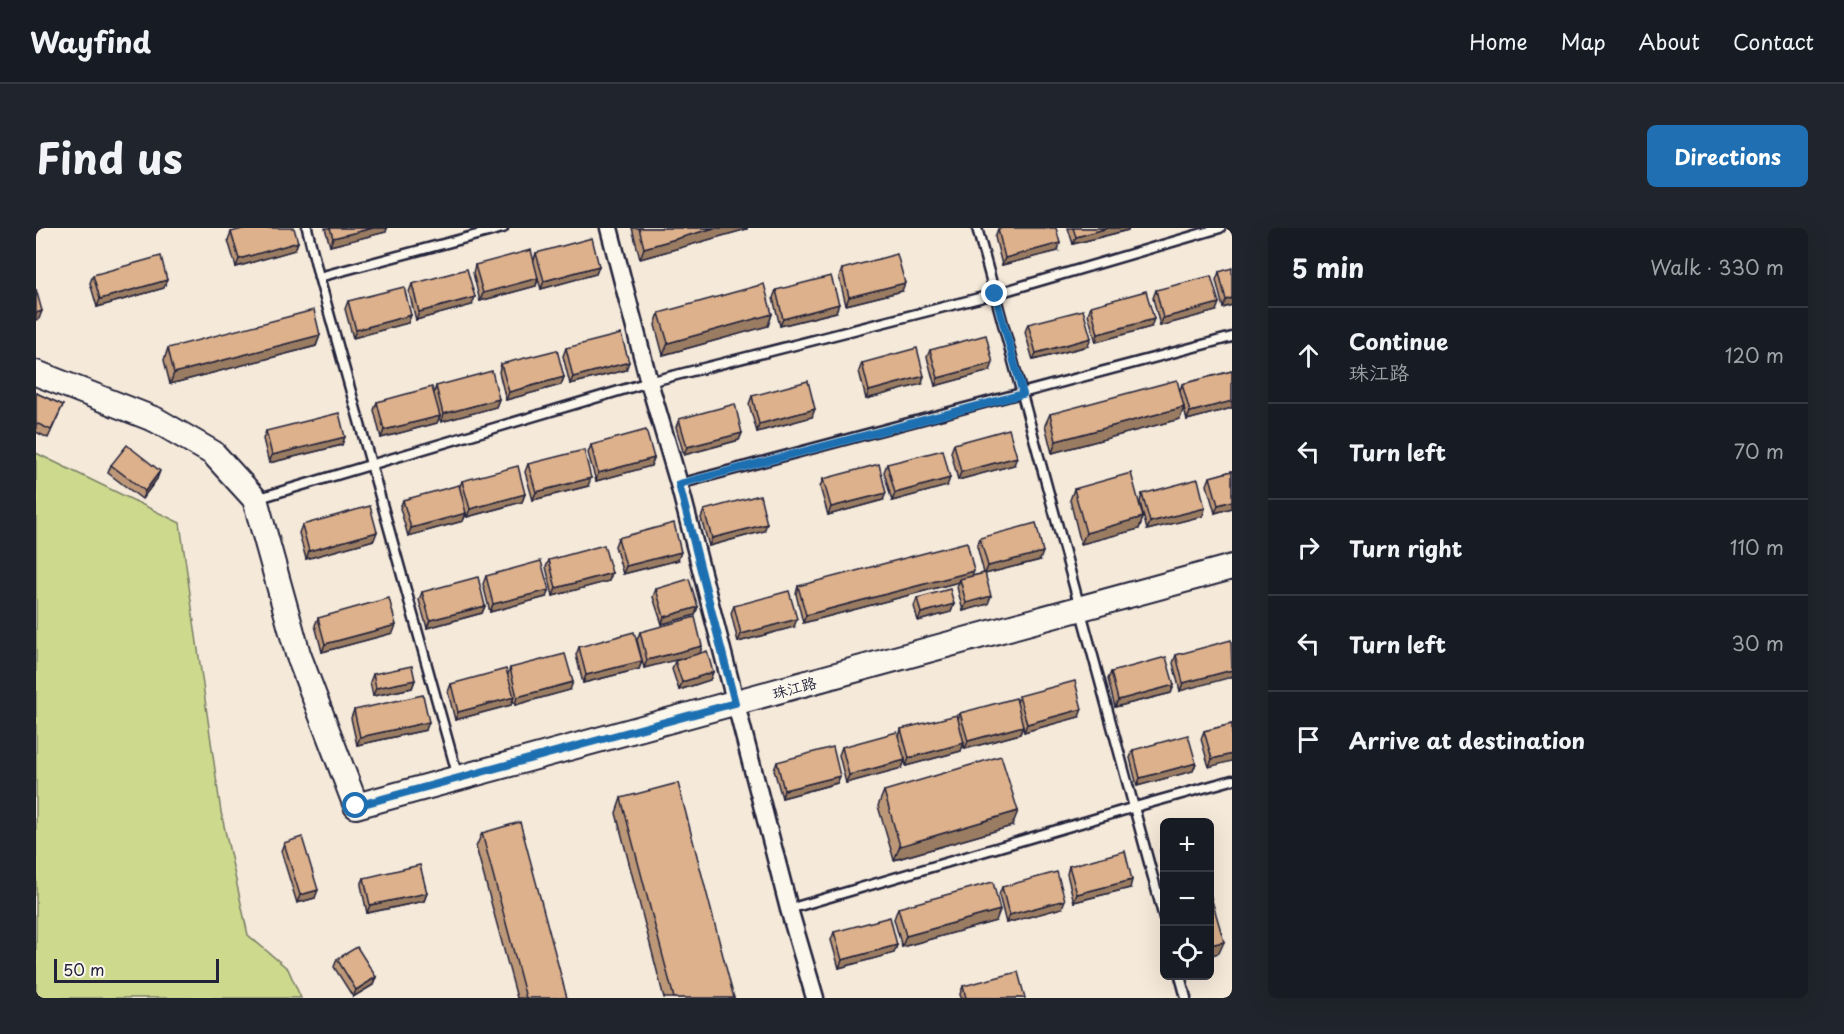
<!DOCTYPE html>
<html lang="en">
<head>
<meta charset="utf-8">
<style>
  :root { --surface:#171b24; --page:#20242c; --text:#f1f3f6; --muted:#9ea1a6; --line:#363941; --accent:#1f6fb2 }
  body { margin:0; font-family:"Playpen Sans","LXGW WenKai TC",sans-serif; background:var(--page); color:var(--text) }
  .controls { position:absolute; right:18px; bottom:18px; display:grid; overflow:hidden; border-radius:9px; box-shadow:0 6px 24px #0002 }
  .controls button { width:54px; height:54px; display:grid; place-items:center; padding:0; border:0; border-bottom:2px solid var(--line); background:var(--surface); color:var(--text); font:30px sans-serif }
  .scale { position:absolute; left:18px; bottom:15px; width:165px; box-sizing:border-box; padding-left:6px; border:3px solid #22223b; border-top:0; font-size:16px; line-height:21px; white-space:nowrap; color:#22223b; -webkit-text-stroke:4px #fbf7ec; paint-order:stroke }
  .stop { position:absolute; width:18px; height:18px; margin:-14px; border:4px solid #1f6fb2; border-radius:50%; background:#fff }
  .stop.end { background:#1f6fb2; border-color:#fff; box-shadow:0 2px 6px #0008 }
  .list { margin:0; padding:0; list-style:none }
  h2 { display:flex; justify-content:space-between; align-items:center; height:78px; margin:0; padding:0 24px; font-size:26px }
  h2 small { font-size:20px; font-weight:400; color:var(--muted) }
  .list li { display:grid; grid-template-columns:39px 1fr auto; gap:18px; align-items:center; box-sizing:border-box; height:96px; padding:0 24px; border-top:2px solid var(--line) }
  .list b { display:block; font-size:22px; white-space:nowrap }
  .list p { margin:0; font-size:20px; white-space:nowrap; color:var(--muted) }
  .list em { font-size:20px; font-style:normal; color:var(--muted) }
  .icon { flex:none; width:33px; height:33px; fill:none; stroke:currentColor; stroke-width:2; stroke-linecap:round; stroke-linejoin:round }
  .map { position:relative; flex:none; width:1196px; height:770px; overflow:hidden; border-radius:9px }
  header { display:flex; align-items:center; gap:36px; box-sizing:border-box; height:84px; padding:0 30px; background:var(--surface); border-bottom:2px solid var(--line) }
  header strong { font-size:28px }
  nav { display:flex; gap:33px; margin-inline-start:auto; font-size:21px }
  .intro { display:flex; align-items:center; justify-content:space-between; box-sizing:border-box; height:144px; padding:0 36px }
  h1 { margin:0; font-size:42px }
  .button { padding:15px 27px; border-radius:9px; background:var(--accent); color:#fff; font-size:21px; font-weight:700 }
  main { display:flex; gap:36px; padding:0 36px }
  aside { flex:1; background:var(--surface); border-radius:9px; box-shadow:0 6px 24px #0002 }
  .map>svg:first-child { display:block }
  .green { fill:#cdda8e; stroke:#787e64; stroke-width:1.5 }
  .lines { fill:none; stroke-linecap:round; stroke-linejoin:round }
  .lane-casing { stroke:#22223b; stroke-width:13 }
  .street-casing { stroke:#22223b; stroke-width:21 }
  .secondary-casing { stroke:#22223b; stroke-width:28 }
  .lane { stroke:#fbf7ec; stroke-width:8 }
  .street { stroke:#fbf7ec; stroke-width:16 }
  .secondary { stroke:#fbf7ec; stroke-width:24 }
  .wall { fill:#bd9878; stroke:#22223b; stroke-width:1.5 }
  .shaded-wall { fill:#9a7c62; stroke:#22223b; stroke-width:1.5 }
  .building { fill:#dcb18c; stroke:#22223b; stroke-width:1.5 }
  .route { stroke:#1f6fb2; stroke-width:8 }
  .labels { text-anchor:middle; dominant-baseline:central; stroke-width:6; stroke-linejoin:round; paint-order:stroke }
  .street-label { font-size:15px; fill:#22223b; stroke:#fbf7ec }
</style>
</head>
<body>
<header>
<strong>Wayfind</strong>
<nav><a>Home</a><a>Map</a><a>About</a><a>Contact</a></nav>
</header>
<div class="intro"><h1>Find us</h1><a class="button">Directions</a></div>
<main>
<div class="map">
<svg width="1196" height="770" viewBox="0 0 1196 770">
  <rect width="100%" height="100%" fill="#f5e9d9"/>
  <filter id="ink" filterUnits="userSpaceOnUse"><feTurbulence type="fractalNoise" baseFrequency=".0167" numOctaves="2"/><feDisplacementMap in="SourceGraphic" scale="12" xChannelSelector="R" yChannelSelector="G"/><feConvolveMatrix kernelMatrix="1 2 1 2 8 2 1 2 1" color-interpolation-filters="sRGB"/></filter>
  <g filter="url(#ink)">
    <polygon class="green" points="0,225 144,295 185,584 212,707 252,741 265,770 0,770"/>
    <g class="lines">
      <defs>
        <g id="lane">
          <polyline points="271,0 283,49 422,549"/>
          <polyline points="941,0 1128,690"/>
          <polyline points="283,49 467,0"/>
          <polyline points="643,256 1196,109"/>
          <polyline points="220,271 613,154 959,66 1184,0"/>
          <polyline points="753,681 1099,579 1196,552"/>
          <polyline points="1144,748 1150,770"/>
        </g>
        <polyline id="street" points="573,0 613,154 643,256 753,681 779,770"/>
        <polyline id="secondary" points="0,145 120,192 177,225 219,271 262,426 320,578 1196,339"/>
      </defs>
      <use href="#lane" class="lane-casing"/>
      <use href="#street" class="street-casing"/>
      <use href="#secondary" class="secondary-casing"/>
      <use href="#lane" class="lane"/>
      <use href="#street" class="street"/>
      <use href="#secondary" class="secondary"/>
    </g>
    <g class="wall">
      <polygon points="289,0 351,0 350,4 294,18"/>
      <polygon points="596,0 711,0 711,1 604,31"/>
      <polygon points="1032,0 1093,0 1092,2 1037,16"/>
      <polygon points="962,1 1022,23 966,37 959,9"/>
      <polygon points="195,4 262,14 259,22 200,39 192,12"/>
      <polygon points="500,25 563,38 560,46 505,61 502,51 500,58 444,73 437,45 439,37 498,32"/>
      <polygon points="806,41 866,63 810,77 803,49"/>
      <polygon points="1183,44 1196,77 1187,80 1180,52"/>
      <polygon points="57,47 128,60 61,79 54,55"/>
      <polygon points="376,56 436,77 380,92 373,64"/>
      <polygon points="740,62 800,84 744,98 737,70"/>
      <polygon points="1120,62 1180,83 1124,98 1117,70"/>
      <polygon points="312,73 375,87 372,95 317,110 309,81"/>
      <polygon points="1055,78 1115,99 1060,114 1052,86"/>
      <polygon points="623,85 736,86 732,98 627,127 619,97"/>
      <polygon points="992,96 1052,118 997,132 989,104"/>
      <polygon points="284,107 280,118 134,156 128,132 132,120"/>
      <polygon points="530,120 590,142 534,156 527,128"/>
      <polygon points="894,122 954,143 899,158 891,129"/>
      <polygon points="826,135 886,156 830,171 823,143"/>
      <polygon points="465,136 528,149 525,157 470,172 463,144"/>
      <polygon points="1196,143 1196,180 1151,192 1148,180 1144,191 1016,225 1009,197 1014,186 1144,163 1146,156"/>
      <polygon points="400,158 463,171 460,179 405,194 403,189 401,195 345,210 338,182 341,174 398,165"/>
      <polygon points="0,165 27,177 12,210 0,204"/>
      <polygon points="716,168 776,189 721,204 713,176"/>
      <polygon points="643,191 706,205 703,212 648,227 640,199"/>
      <polygon points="230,203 306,217 233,235 227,211"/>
      <polygon points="918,216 978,237 922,252 915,224"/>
      <polygon points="555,217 618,230 615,238 560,253 552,225"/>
      <polygon points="492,236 552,258 497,272 489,244"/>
      <polygon points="851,236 911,258 856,273 848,244"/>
      <polygon points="75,237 121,251 106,271 72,245"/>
      <polygon points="1196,243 1196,280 1179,285 1171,257 1174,249"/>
      <polygon points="787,251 847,272 792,287 784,259"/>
      <polygon points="426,253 489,266 486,274 431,289 430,286 427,293 372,308 364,280 367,272 423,260"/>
      <polygon points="1038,261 1107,289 1103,301 1045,316 1034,272"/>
      <polygon points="1106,266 1169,280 1167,288 1111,302 1104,274"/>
      <polygon points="668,282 728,303 673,318 665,290"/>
      <polygon points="266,297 338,312 270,331 263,305"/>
      <polygon points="582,310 642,332 587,346 579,318"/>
      <polygon points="944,310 1004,332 949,346 952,376 927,383 921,359 923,354 767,395 760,366 762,358 936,348 948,345 941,318"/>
      <polygon points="513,332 576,345 573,353 517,368 510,339"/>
      <polygon points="450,348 510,369 454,384 447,356"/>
      <polygon points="620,361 659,387 626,396 617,369"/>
      <polygon points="386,364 449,378 446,385 391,400 383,372"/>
      <polygon points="881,370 918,376 915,384 882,393 878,378"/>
      <polygon points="698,378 758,399 702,414 695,385"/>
      <polygon points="282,390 357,405 286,424 279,397"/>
      <polygon points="604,404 664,425 677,444 674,452 643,462 636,441 639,433 653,428 608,440 601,412"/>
      <polygon points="1196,415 1144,463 1137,435 1140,427"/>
      <polygon points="543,419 606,433 603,441 547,455 540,427"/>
      <polygon points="474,440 534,462 479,477 477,472 475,477 419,492 412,464 415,456 472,446"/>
      <polygon points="1075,444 1138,457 1135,465 1079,479 1072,451"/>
      <polygon points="337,446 379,452 376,460 337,468 334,454"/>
      <polygon points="983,468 1043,489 988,504 987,499 984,506 929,521 928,517 925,523 870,538 869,532 866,540 810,555 803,527 806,519 863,509 865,501 922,491 924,485 981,475"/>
      <polygon points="318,482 390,502 321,517 315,490"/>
      <polygon points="1196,496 1173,539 1165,511 1168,503"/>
      <polygon points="1097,522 1160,535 1157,543 1101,558 1094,530"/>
      <polygon points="741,534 804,548 801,555 746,570 738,542"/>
      <polygon points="848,563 976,598 858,632 842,578"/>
      <polygon points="585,570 698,770 628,770 580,585"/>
      <polygon points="446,605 531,770 481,770 440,619"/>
      <polygon points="1128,611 1128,638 1124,623"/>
      <polygon points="248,615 279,670 261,675 245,623"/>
      <polygon points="1033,638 1094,660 1038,674 1031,646"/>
      <polygon points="328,650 391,665 388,673 331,685 325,657"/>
      <polygon points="966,659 1026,680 970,695 963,667"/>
      <polygon points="862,680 960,693 866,719 858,691"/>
      <polygon points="798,704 861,717 858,725 803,740 795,712"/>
      <polygon points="301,731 340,749 337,757 317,769 298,739"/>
      <polygon points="927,758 989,770 925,770 924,766"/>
    </g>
    <g class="shaded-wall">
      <polygon points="337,0 351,0 350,4 294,18 297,10"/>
      <polygon points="678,0 711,0 711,1 604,31 608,20"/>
      <polygon points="1072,0 1093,0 1092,2 1037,16 1040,9"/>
      <polygon points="262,14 259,22 200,39 203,31"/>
      <polygon points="1024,15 1022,23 966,37 969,30"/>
      <polygon points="563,38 560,46 505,61 508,53"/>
      <polygon points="502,50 500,58 444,73 447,65"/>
      <polygon points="131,52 128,60 61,79 64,71"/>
      <polygon points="869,55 866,63 810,77 813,69"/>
      <polygon points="439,69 436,77 380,92 383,84"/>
      <polygon points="1196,70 1196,77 1187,80 1190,72"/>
      <polygon points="1183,75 1180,83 1124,98 1127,90"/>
      <polygon points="803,76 800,84 744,98 747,91"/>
      <polygon points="6,83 3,91 0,92 0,85"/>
      <polygon points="736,86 732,98 627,127 632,115"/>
      <polygon points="375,87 372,95 317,110 320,102"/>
      <polygon points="1118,91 1115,99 1060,114 1062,106"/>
      <polygon points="284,107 280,118 134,156 138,145"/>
      <polygon points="1055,110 1052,118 997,132 1000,125"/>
      <polygon points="593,134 590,142 534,156 537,149"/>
      <polygon points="957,135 954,143 899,158 902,150"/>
      <polygon points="888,148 886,156 830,171 833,163"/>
      <polygon points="528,149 525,157 470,172 473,164"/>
      <polygon points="463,171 460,179 405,194 407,186"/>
      <polygon points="1196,173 1196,180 1151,192 1154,184"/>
      <polygon points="1148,179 1144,191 1016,225 1020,213"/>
      <polygon points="779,181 776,189 721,204 723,196"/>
      <polygon points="404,188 401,195 345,210 348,202"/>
      <polygon points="706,205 703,212 648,227 651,219"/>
      <polygon points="309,209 306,217 233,235 236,227"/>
      <polygon points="981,229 978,237 922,252 925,244"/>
      <polygon points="618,230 615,238 560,253 562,245"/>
      <polygon points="124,243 121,251 106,271 109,263"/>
      <polygon points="555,250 552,258 497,272 500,264"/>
      <polygon points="914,250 911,258 856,273 859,265"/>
      <polygon points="850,265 847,272 792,287 795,279"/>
      <polygon points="489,266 486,274 431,289 434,281"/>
      <polygon points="1196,273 1196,280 1179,285 1182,277"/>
      <polygon points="1169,280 1167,288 1111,302 1114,294"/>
      <polygon points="430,285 427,293 372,308 375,300"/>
      <polygon points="1107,289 1103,301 1045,316 1050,305"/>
      <polygon points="731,296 728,303 673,318 676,310"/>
      <polygon points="341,304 338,312 270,331 273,323"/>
      <polygon points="645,324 642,332 587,346 590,338"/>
      <polygon points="1007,324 1004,332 949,346 952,338"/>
      <polygon points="938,343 935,351 924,351 923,354 767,395 770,387"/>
      <polygon points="576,345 573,353 517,368 520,360"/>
      <polygon points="513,362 510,369 454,384 457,376"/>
      <polygon points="955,368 952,376 927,383 930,375"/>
      <polygon points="918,376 915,384 882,393 885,385"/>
      <polygon points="449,378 446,385 391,400 394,392"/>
      <polygon points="662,379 659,387 626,396 628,389"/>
      <polygon points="761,391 758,399 702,414 705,406"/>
      <polygon points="360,397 357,405 286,424 289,416"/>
      <polygon points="666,418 664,426 608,440 611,432"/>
      <polygon points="606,433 603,441 547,455 550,447"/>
      <polygon points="1196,442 1196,449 1144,463 1147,455"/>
      <polygon points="677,444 674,452 643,462 646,454"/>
      <polygon points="379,452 376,460 337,468 340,460"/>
      <polygon points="537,454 534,462 479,477 481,469"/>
      <polygon points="1138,457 1135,465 1079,479 1082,472"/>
      <polygon points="478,469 475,477 419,492 422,484"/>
      <polygon points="1046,481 1043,489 988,504 991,496"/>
      <polygon points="393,494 390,502 321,517 324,509"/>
      <polygon points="987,498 984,506 929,521 932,513"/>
      <polygon points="928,515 925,523 870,538 873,530"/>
      <polygon points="1196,526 1196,533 1173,539 1176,531"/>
      <polygon points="869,532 866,540 810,555 813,547"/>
      <polygon points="1160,535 1157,543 1101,558 1104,550"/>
      <polygon points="804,548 801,555 746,570 748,562"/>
      <polygon points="982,583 976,598 858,632 864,618"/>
      <polygon points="1096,652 1094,660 1038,674 1041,666"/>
      <polygon points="282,662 279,670 261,675 264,667"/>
      <polygon points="391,665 388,673 331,685 334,677"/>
      <polygon points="1029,672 1026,680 970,695 973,687"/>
      <polygon points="964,682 960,693 866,719 870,708"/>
      <polygon points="1188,714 1183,725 1173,728 1173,717"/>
      <polygon points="861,717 858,725 803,740 806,732"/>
      <polygon points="340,749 337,757 317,769 320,762"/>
    </g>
    <g class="building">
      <polygon points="210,0 258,0 262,14 203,31 195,4"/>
      <polygon points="294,0 337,0 297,10"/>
      <polygon points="603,0 678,0 608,20"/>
      <polygon points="967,0 1020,0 1024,15 969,30 962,1"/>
      <polygon points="1037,0 1072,0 1040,9"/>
      <polygon points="556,10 563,38 508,53 500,25"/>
      <polygon points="495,22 502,50 447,65 439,37"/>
      <polygon points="861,26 869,55 813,69 806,41"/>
      <polygon points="125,28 131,52 64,71 57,47"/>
      <polygon points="1196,40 1196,70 1190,72 1183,44"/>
      <polygon points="431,41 439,69 383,84 376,56"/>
      <polygon points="795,48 803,76 747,91 740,62"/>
      <polygon points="1175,48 1183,75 1127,90 1120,62"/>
      <polygon points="728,56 736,86 632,115 623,85"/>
      <polygon points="368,59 375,87 320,102 312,73"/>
      <polygon points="0,61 6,83 0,85"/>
      <polygon points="1110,63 1118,91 1062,106 1055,78"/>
      <polygon points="278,82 284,107 138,145 132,120"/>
      <polygon points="1047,82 1055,110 1000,125 992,96"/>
      <polygon points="585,106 593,134 537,149 530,120"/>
      <polygon points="950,107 957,135 902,150 894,122"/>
      <polygon points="881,120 888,148 833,163 826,135"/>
      <polygon points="521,122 528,149 473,164 465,136"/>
      <polygon points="456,143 463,171 407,186 400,158"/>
      <polygon points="1196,143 1196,173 1154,184 1146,156"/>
      <polygon points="1141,152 1148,179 1020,213 1014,186"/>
      <polygon points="772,153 779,181 723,196 716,168"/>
      <polygon points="396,159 404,188 348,202 341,174"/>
      <polygon points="0,165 27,177 15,202 0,195"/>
      <polygon points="699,176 706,205 651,219 643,191"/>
      <polygon points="303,185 309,209 236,227 230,203"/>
      <polygon points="973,201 981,229 925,244 918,216"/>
      <polygon points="610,202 618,230 562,245 555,217"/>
      <polygon points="91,217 124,243 109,263 75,237"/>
      <polygon points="548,222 555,250 500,264 492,236"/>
      <polygon points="907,222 914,250 859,265 851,236"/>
      <polygon points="843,236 850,265 795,279 787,251"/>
      <polygon points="482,238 489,266 434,281 426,253"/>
      <polygon points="1196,243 1196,273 1182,277 1174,249"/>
      <polygon points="1095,245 1107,289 1050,305 1038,261"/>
      <polygon points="1162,251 1169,280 1114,294 1106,266"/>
      <polygon points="423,257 430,285 375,300 367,272"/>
      <polygon points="724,267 731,296 676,310 668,282"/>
      <polygon points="334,278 341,304 273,323 266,297"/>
      <polygon points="638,295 645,324 590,338 582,310"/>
      <polygon points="1000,295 1007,324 952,338 944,310"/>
      <polygon points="931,314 938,343 770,387 762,358"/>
      <polygon points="568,317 576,345 520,360 513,332"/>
      <polygon points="505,333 513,362 457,376 450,348"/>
      <polygon points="949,345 955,368 930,375 924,351"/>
      <polygon points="442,349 449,378 394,392 386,364"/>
      <polygon points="653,351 662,379 628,389 620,361"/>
      <polygon points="914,361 918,376 885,385 881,370"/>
      <polygon points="753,363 761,391 705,406 698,378"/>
      <polygon points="353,370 360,397 289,416 282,390"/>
      <polygon points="659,389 666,418 611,432 604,404"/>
      <polygon points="598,404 606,433 550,447 543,419"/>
      <polygon points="1195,412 1196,442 1147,455 1140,427"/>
      <polygon points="671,423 677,444 646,454 639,433"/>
      <polygon points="529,426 537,454 481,469 474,440"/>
      <polygon points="1130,429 1138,457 1082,472 1075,444"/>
      <polygon points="376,438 379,452 340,460 337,446"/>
      <polygon points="470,441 478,469 422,484 415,456"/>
      <polygon points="1039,453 1046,481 991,496 983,468"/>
      <polygon points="387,467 393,494 324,509 318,482"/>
      <polygon points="980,470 987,498 932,513 924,485"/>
      <polygon points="921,487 928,515 873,530 865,501"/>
      <polygon points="1196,496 1196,526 1176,531 1168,503"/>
      <polygon points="861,504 869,532 813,547 806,519"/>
      <polygon points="1152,507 1160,535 1104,550 1097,522"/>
      <polygon points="797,519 804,548 748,562 741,534"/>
      <polygon points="965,528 982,583 864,618 848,563"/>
      <polygon points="642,555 698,770 638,770 585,570"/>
      <polygon points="484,594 531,770 490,770 446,605"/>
      <polygon points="266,609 282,662 264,667 248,615"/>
      <polygon points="1089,623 1096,652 1041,666 1033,638"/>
      <polygon points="384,637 391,665 334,677 328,650"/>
      <polygon points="1021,644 1029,672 973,687 966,659"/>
      <polygon points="957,654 964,682 870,708 862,680"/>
      <polygon points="1173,662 1188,714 1173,717"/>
      <polygon points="854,689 861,717 806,732 798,704"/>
      <polygon points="321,719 340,749 320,762 301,731"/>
      <polygon points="982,744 989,770 930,770 927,758"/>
    </g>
  </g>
  <g class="lines" filter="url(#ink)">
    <polyline class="route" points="320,578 699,475 643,256 987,166 959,66"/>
  </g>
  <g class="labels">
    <g class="street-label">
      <text transform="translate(758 459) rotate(-15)">珠江路</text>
    </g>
  </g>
</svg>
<div class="controls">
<button>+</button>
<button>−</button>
<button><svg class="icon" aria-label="locate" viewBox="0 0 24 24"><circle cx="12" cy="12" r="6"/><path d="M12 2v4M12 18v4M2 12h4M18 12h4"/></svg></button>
</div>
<div class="scale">50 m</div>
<div class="stop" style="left:320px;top:578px"></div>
<div class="stop end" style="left:959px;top:66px"></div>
</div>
<aside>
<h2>5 min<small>Walk · 330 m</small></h2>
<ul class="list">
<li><svg class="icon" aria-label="ahead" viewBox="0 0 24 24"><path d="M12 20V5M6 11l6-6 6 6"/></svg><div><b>Continue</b><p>珠江路</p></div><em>120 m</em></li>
<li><svg class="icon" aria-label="left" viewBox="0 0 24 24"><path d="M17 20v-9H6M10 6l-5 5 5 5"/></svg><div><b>Turn left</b></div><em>70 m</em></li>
<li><svg class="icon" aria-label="right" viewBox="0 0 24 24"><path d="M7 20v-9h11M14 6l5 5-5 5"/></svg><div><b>Turn right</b></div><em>110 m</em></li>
<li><svg class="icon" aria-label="left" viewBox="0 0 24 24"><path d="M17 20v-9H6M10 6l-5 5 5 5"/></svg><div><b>Turn left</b></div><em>30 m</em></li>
<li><svg class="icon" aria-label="arrive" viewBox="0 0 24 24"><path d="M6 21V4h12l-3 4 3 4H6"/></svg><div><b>Arrive at destination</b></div></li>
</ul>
</aside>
</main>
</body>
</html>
